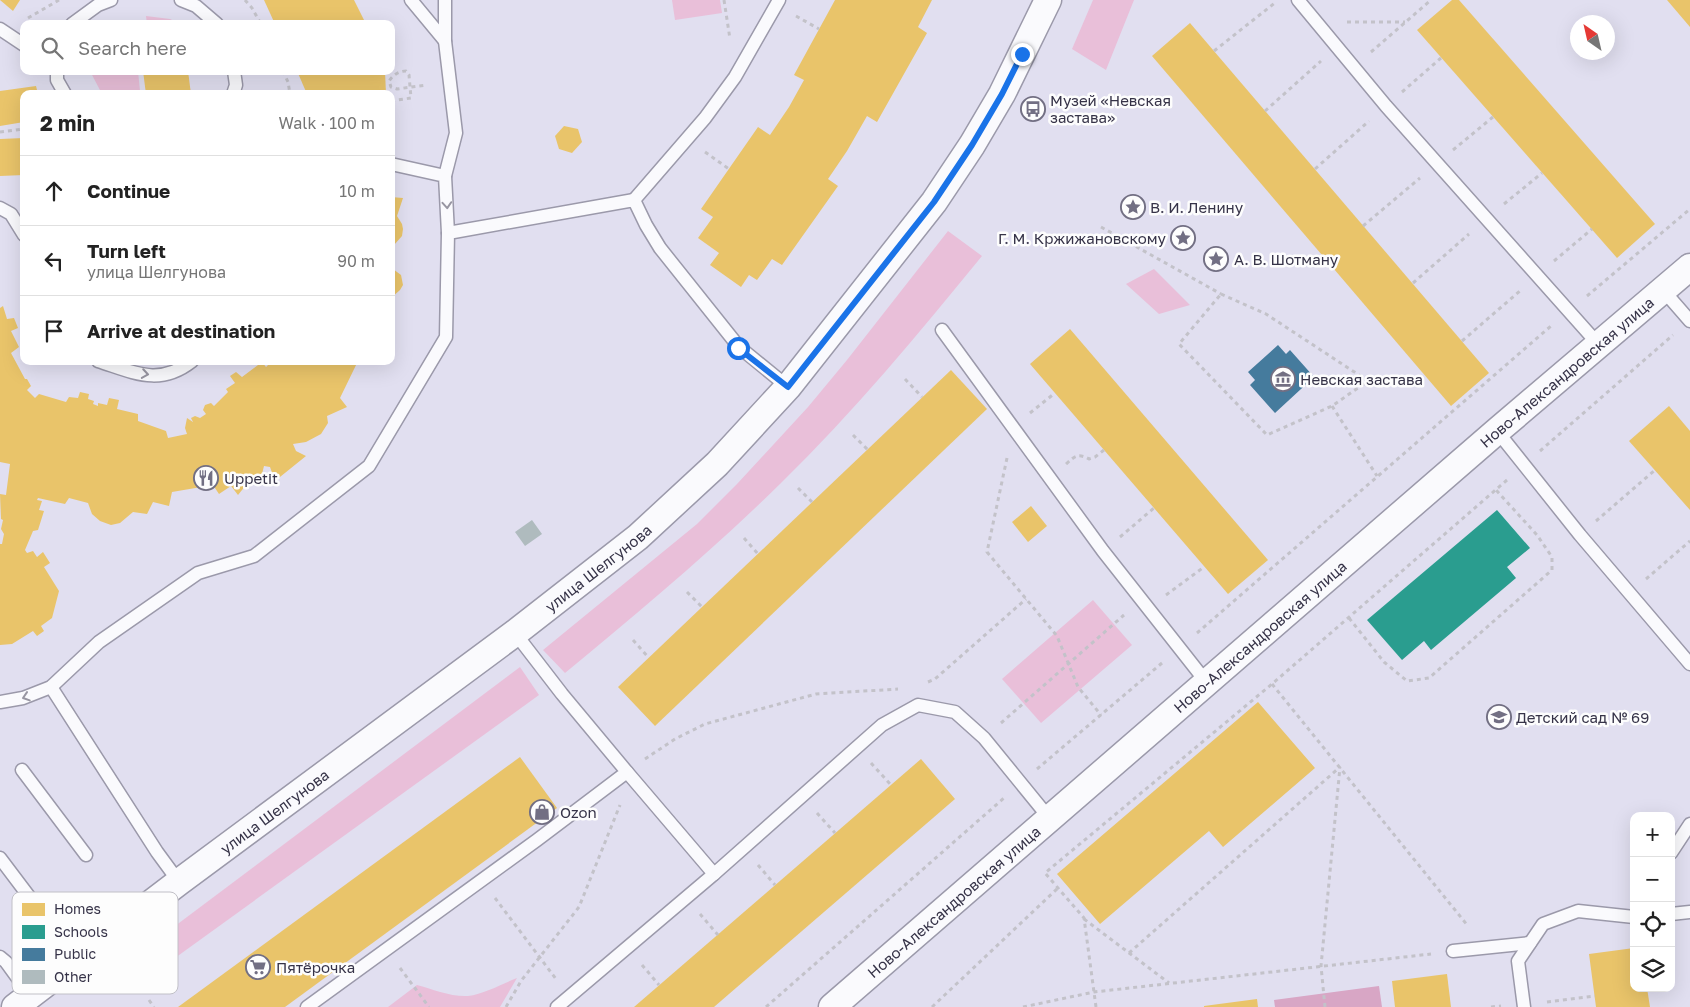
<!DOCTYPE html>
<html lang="en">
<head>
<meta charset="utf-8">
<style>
  :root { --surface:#fff; --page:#f2f2f2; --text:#222; --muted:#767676; --line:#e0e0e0 }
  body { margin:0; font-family:"Golos Text",sans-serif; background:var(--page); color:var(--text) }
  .controls { position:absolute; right:15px; bottom:15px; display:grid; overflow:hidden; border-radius:10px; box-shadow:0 5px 20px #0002 }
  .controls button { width:45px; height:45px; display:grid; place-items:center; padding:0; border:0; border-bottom:1px solid var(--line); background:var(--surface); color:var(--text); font:25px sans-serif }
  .compass { position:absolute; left:1570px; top:15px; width:45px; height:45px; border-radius:50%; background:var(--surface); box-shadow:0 5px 20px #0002; rotate:326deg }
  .stop { position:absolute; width:15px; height:15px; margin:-11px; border:4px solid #1a73e8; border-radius:50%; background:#fff }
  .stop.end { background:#1a73e8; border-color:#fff; box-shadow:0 1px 5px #0008 }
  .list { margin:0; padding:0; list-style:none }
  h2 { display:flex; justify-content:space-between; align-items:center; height:65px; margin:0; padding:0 20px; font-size:21px }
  h2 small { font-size:16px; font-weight:400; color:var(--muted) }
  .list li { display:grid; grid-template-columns:32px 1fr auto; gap:15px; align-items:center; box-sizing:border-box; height:70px; padding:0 20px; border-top:1px solid var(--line) }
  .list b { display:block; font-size:19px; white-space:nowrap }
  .list p { margin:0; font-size:16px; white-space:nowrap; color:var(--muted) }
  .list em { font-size:16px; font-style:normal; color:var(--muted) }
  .icon { flex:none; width:28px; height:28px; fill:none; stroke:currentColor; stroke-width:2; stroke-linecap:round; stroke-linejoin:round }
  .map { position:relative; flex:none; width:1690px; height:1007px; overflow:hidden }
  .search { position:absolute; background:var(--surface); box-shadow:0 5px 20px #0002; left:20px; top:20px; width:375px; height:55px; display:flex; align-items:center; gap:12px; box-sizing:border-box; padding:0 18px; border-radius:10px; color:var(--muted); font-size:19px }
  .panel { position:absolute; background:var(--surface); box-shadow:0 5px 20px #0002; left:20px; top:90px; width:375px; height:275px; border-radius:10px }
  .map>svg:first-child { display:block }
  .green { fill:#e9bfd9 }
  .forest { fill:#d8a6c5 }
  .homes { fill:#e9c46a }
  .schools { fill:#2a9d8f }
  .public { fill:#457b9d }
  .building { fill:#afbbbe }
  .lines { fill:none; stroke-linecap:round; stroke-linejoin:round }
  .service-casing { stroke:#9b99aa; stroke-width:15 }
  .minor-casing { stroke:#9b99aa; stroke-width:29 }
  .path { stroke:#c3c2c9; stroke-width:3; stroke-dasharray:4 4; stroke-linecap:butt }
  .service { stroke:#fafafd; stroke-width:12 }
  .minor { stroke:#fafafd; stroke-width:26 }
  .oneway { stroke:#9896a2 }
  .route { stroke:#1a73e8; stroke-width:6 }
  .labels { text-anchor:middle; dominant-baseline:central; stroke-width:5; stroke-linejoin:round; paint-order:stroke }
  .poi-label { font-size:15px; fill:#363348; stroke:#fdfdfd; text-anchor:start }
  .street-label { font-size:15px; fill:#363348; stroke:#fdfdfd }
  .key { fill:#fdfdfd; stroke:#c1c0c7; stroke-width:1 }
  .key-label { font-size:14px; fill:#363348 }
</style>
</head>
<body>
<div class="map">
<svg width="1690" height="1007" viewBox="0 0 1690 1007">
  <rect width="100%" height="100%" fill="#e1dff0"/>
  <g class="green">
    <polygon points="672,0 720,0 722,13 675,20"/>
    <polygon points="1093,0 1134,0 1106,70 1072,49"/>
    <polygon points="146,16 170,19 180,24 147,24"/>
    <polygon points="90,71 138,71 140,91 102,94"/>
    <path d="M948,231L982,256C918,334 854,412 781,483C713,550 639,612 565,673L543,650L697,524L737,484L808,407L847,360Z"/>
    <polygon points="1154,269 1190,305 1159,314 1126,284"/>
    <polygon points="1093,600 1132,645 1041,723 1002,679"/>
    <polygon points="520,667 539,695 150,976 135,956"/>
    <path d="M517,978L500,1007H388L417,985C432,989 451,997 468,996C484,994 502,984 517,978Z"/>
  </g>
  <polygon class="forest" points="1379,986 1382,1007 1275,1007 1274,1000"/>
  <g class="homes">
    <polygon points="0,0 20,0 13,11"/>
    <polygon points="264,0 354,0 366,24 275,24"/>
    <polygon points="835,0 932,0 918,27 927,33 877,122 867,116 847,151 828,179 838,186 782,265 772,259 757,280 749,275 741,287 710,265 719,253 698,238 713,217 701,209 758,127 770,135 789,107 804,80 794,75"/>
    <polygon points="1452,0 1459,0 1655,224 1617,258 1417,30"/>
    <polygon points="1667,0 1690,0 1690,27"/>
    <polygon points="1190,23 1489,373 1451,406 1152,56"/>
    <polygon points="143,71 188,71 191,94 146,94"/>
    <polygon points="297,71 385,71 386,94 307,94"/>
    <polygon points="36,86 38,94 24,94 24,122 0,126 0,91"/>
    <polygon points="564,126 578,129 582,142 572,153 559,149 555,136"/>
    <polygon points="24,138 24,175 0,176 0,139"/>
    <polygon points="391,197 403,198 397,216 402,224 403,229 402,236 394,245 393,269 401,275 403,285 400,290 391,298"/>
    <polygon points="3,306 7,319 14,318 18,328 11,331 19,347 11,353 25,379 27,379 31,386 27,390 35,398 39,394 66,402 69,397 78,398 80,392 89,394 88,399 94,401 93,404 98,406 98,403 107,405 109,398 119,400 117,409 138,414 138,421 166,431 168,438 187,434 185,428 187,418 193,422 191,418 195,416 200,418 206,414 203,410 205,405 211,403 214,406 228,392 226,389 235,383 230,376 236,372 242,377 262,362 266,367 272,361 358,361 340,398 347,407 327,416 328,423 321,434 306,442 293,444 296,451 306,456 275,481 270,467 264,466 261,478 254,483 246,485 238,495 231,486 219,494 213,485 172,492 169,506 153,502 147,514 133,512 120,523 111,525 100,521 92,514 88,503 69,498 65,504 38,498 37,500 42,501 39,510 44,511 38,530 33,531 25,550 27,553 33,551 37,557 43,552 50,563 44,567 59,591 52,618 41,626 44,631 37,636 33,631 12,644 0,645 0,544 2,544 4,534 1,529 3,520 1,519 0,494 6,495 10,464 0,462 0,308"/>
    <polygon points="1070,329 1268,560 1228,594 1030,364"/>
    <polygon points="951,370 987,409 655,726 618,687"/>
    <polygon points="1669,406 1690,431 1690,510 1629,441"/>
    <polygon points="1031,506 1047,526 1028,542 1012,522"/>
    <polygon points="1258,702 1315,768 1223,847 1209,831 1100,924 1057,874"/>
    <polygon points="520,757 557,808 285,1007 178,1007"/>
    <polygon points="921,759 955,799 714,1007 634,1007"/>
    <polygon points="1634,948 1634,988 1647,988 1650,1007 1596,1007 1589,954"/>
    <polygon points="1447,974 1451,1007 1395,1007 1392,981"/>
    <polygon points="1257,999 1258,1007 1204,1007 1204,1006"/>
  </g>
  <polygon class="schools" points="1497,510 1530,548 1507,567 1516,578 1431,650 1424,641 1402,660 1367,620"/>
  <polygon class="public" points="1278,345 1286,354 1290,350 1314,377 1275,413 1250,385 1255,380 1248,372"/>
  <polygon class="building" points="532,520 542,534 525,546 515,532"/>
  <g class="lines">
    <defs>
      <g id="service">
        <polyline points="181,0 196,6 217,24"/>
        <polyline points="411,0 445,41"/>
        <polyline points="1298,0 1386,106 1599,345"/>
        <polyline points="72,24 98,5 111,0"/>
        <polyline points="0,29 24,45"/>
        <polyline points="57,71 57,80 65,94"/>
        <polyline points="233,94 236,85 234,71"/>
        <polyline points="391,164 445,176 448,233"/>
        <polyline points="445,176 456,133 445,41 445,0"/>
        <polyline points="634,200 705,118 735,77 779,0"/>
        <polyline points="0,208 11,214 24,235"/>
        <polyline points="1663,290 1690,321"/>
        <polyline points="942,330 1103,551 1207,683"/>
        <path d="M98,361C133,372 159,387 192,361"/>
        <polyline points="1497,431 1580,535 1690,664"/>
        <polyline points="51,687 157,852 179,882"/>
        <polyline points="0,702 23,698 51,687 99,642 198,573 254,556 369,466 446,337 448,233 634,200 646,225 660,248 739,347 788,387"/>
        <polyline points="22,770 86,855"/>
        <polyline points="1671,853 1690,824"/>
        <polyline points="0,858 77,960"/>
        <polyline points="714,874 882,725 918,705 955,712 984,738 1050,819"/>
        <polyline points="1671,914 1690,912"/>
        <polyline points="1453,951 1530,943"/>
        <polyline points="0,957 6,962 30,995"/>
        <polyline points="307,1007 537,840 627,772 562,694 515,633"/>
        <polyline points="557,1007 714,874 627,772"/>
        <polyline points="1524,1007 1518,961 1543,924 1578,911 1634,917"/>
      </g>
      <g id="minor">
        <path id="s1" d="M15,1007L179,882L515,633L638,537L717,464L788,387L934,202L972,145L1002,94L1048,0"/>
        <path id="s2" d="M832,1007L1497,431L1690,267"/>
      </g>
    </defs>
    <use href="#service" class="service-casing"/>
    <use href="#minor" class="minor-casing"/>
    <g class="path">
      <polyline points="245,0 252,8 261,24"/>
      <polyline points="724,0 730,39"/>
      <polyline points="796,16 819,29"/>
      <polyline points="28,18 59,0"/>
      <polyline points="1347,22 1405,22"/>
      <polyline points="1214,51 1276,2"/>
      <polyline points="1371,52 1431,0"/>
      <polyline points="283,71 288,82 290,94"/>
      <polyline points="1402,92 1441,58"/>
      <path d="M391,101L411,98L409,75L406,71C399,71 393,75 389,81L391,87L397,89L427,85"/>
      <polyline points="1265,111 1321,61"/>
      <polyline points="0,132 24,129"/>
      <polyline points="1453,150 1493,117"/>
      <polyline points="705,152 729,169"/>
      <polyline points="1315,169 1369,121"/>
      <polyline points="1504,204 1542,173"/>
      <polyline points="1363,226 1420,178"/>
      <polyline points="1101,227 1221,294"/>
      <polyline points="1554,261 1592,229"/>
      <polyline points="1413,283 1469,234"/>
      <polygon points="1221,294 1266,314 1368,381 1332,406 1267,435 1179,344"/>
      <polyline points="1587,296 1690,209"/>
      <polyline points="1462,341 1521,290"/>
      <polyline points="905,379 922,397"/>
      <polyline points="1332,406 1377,476"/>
      <polyline points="1030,413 1055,393"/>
      <polyline points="853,435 868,450"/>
      <polyline points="1540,451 1673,335"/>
      <polyline points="1007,458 987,552 1057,636 1078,687 1101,715"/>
      <path d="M1066,464C1075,456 1078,453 1089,459L1095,457L1104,450"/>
      <polyline points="798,488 812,502"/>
      <polyline points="1596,521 1655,470"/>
      <polyline points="1120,537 1154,508"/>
      <polyline points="744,538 758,554"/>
      <polyline points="1646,579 1690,541"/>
      <polyline points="687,592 702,607"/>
      <polyline points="1166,595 1204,567"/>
      <polyline points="1349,618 1384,662 1407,681 1429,678 1552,570 1552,557 1537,535 1496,490"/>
      <polyline points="1197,633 1551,326"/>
      <polyline points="633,640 649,658"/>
      <polyline points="928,682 935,679 1026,599"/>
      <polyline points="1272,684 1468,926"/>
      <polyline points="1001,723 1124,615"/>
      <polyline points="645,759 675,739 705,724 816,694 898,689"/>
      <polyline points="871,763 891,785"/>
      <polyline points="1037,769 1162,663"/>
      <polyline points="817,813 835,833"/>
      <polyline points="758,865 775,885"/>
      <polyline points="495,898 556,979"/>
      <polyline points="700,914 718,935"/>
      <polyline points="1084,919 1169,983"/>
      <polyline points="1129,953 1340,767"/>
      <polyline points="642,965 659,985"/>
      <polyline points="400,968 429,1007"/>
      <polyline points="149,1000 154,1007"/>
      <polyline points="1547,1002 1595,996"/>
      <polyline points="506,1007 521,981 579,907 620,805"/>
      <polyline points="766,1007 1004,798"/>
      <polyline points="932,1007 1058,888"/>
      <polyline points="1023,1007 1094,992 1431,954"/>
      <polyline points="1096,1007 1084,918 1045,873 1272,684 1507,480"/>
      <polyline points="1325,1007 1321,966 1340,767"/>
      <polyline points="1491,1007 1501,1006"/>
    </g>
    <use href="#service" class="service"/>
    <use href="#minor" class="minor"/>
  </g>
  <defs><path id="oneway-chevron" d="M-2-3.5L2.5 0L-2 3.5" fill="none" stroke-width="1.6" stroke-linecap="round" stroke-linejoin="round" transform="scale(1.25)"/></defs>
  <g class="oneway">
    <use href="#oneway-chevron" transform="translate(447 205) rotate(86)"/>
    <use href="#oneway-chevron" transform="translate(145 374) rotate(9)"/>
    <use href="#oneway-chevron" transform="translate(26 697) rotate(162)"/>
  </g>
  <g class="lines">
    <polyline class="route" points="738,348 788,387 934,202 972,145 1002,94 1022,54"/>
  </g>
  <defs>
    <symbol id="bus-ring" viewBox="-11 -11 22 22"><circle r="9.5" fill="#fdfdfd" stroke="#726f83" stroke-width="1.5"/><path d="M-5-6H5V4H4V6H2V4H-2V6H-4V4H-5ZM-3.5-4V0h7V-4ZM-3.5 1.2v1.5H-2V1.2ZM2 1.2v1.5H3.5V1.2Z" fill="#726f83"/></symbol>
    <symbol id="sight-ring" viewBox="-11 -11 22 22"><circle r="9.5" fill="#fdfdfd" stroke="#726f83" stroke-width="1.5"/><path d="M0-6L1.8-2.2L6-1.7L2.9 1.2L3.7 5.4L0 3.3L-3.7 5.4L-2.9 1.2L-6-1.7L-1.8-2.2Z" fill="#726f83"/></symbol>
    <symbol id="museum-ring" viewBox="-11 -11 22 22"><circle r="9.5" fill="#fdfdfd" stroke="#726f83" stroke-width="1.5"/><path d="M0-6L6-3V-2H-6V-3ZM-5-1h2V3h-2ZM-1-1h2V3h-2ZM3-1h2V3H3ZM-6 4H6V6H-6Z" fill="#726f83"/></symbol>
    <symbol id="restaurant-ring" viewBox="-11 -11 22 22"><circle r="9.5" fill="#fdfdfd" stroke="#726f83" stroke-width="1.5"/><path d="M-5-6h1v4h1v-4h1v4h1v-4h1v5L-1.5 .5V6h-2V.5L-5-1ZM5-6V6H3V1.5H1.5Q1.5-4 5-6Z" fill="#726f83"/></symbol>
    <symbol id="school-ring" viewBox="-11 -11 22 22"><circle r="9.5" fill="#fdfdfd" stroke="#726f83" stroke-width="1.5"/><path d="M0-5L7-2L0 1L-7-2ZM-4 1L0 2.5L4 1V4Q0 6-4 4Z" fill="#726f83"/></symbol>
    <symbol id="shop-ring" viewBox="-11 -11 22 22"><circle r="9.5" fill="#fdfdfd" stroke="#726f83" stroke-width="1.5"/><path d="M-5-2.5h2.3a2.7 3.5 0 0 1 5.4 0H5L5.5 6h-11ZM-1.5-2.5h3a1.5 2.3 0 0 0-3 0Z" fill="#726f83"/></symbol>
    <symbol id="supermarket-ring" viewBox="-11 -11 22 22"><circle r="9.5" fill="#fdfdfd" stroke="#726f83" stroke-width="1.5"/><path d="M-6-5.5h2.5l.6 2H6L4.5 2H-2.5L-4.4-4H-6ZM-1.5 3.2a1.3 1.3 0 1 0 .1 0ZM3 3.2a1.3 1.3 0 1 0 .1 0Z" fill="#726f83"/></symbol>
  </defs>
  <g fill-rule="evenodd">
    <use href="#bus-ring" x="1019" y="95" width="28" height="28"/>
    <use href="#sight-ring" x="1119" y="193" width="28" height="28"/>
    <use href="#sight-ring" x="1169" y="224" width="28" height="28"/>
    <use href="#sight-ring" x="1202" y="245" width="28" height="28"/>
    <use href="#museum-ring" x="1269" y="365" width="28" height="28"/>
    <use href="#restaurant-ring" x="192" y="464" width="28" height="28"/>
    <use href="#school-ring" x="1485" y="703" width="28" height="28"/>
    <use href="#shop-ring" x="528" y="798" width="28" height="28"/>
    <use href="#supermarket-ring" x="244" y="953" width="28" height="28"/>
  </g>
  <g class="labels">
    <g class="poi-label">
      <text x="1050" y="100">Музей «Невская<tspan x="1050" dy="17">застава»</tspan></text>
      <text x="1150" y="207">В. И. Ленину</text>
      <text x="1166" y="238" text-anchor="end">Г. М. Кржижановскому</text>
      <text x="1234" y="259">А. В. Шотману</text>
      <text x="1300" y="379">Невская застава</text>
      <text x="224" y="478">Uppetit</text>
      <text x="1516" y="717">Детский сад № 69</text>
      <text x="560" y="812">Ozon</text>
      <text x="276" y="967">Пятёрочка</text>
    </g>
    <g class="street-label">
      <text stroke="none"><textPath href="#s2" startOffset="971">Ново-Александровская улица</textPath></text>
      <text stroke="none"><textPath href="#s1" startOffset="730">улица Шелгунова</textPath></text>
      <text stroke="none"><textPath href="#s2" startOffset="566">Ново-Александровская улица</textPath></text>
      <text stroke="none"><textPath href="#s1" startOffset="325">улица Шелгунова</textPath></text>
      <text stroke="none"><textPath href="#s2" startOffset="161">Ново-Александровская улица</textPath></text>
    </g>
  </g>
  <rect x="12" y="892" width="166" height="102" rx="8" class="key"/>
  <rect x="22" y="903" width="23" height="13" fill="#e9c46a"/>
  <rect x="22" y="925" width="23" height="14" fill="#2a9d8f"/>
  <rect x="22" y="948" width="23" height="13" fill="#457b9d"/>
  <rect x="22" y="970" width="23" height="14" fill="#afbbbe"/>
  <g class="key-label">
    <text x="54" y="914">Homes</text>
    <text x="54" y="937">Schools</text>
    <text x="54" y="959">Public</text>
    <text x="54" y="982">Other</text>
  </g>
</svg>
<div class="controls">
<button>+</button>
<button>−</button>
<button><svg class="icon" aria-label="locate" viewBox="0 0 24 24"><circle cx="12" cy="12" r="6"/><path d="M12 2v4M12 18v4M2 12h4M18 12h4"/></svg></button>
<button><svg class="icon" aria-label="layers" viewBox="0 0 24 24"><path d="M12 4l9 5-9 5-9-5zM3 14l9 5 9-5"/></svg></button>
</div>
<svg class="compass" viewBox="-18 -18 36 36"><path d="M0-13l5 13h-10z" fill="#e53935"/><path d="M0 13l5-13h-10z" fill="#767676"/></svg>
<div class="stop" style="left:738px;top:348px"></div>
<div class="stop end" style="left:1022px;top:54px"></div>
<div class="search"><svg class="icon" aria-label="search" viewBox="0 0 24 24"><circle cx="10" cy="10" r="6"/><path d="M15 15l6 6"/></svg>Search here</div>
<section class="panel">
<h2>2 min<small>Walk · 100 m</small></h2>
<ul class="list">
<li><svg class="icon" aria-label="ahead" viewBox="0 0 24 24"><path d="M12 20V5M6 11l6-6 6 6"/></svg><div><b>Continue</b></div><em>10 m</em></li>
<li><svg class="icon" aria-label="left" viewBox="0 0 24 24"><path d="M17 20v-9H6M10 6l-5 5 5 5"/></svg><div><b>Turn left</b><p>улица Шелгунова</p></div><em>90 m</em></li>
<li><svg class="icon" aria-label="arrive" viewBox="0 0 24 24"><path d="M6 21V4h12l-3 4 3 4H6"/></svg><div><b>Arrive at destination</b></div></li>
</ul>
</section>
</div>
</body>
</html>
